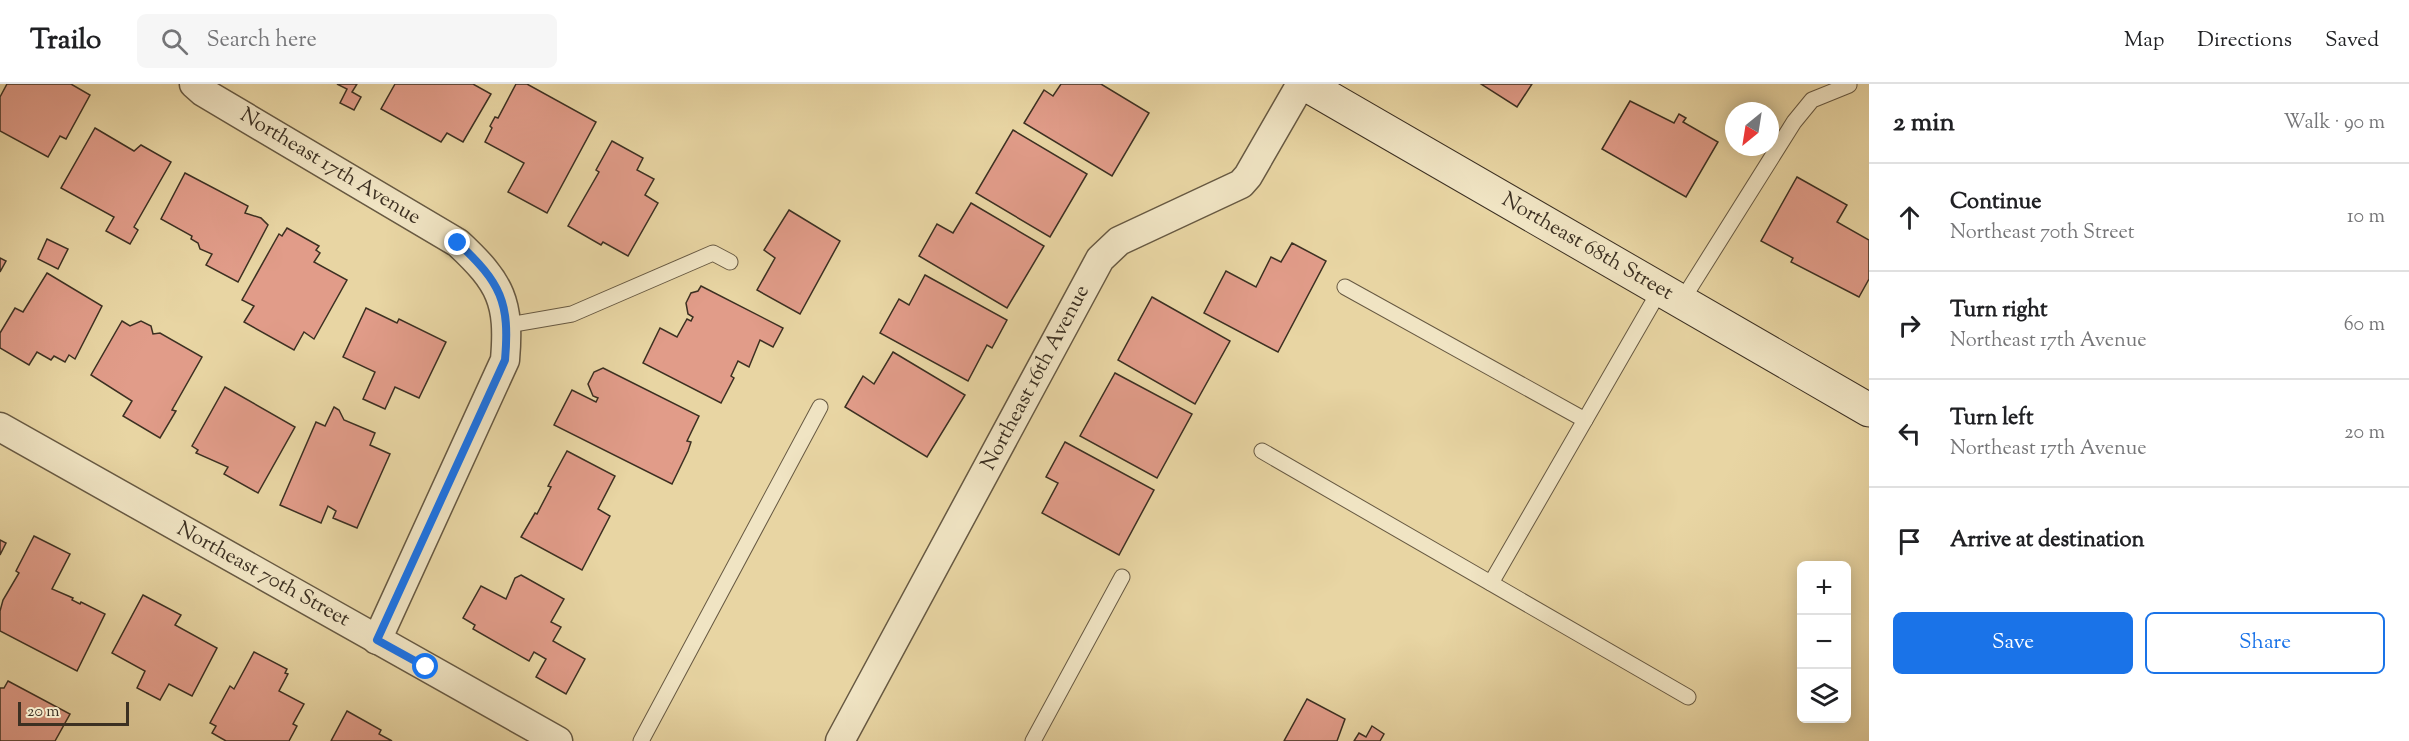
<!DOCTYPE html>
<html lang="en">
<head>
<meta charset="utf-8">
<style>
  :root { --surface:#fff; --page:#f6f6f6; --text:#202124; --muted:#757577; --line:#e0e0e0; --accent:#1a73e8 }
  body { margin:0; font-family:"Sorts Mill Goudy",serif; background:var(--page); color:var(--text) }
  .controls { position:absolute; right:18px; bottom:18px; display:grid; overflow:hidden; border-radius:9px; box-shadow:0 3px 15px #0003 }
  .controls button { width:54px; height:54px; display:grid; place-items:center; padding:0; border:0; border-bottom:2px solid var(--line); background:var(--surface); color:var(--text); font:30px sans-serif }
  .compass { position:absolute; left:1725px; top:18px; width:54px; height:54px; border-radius:50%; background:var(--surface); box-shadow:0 3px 15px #0003; rotate:210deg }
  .scale { position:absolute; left:18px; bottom:15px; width:111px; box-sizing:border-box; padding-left:6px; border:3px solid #3c3022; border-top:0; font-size:16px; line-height:21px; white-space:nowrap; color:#3c3022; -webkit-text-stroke:4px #f0e4c3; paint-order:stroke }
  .stop { position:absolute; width:18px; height:18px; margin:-14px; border:4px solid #1a73e8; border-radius:50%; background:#fff }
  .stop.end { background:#1a73e8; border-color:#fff; box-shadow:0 2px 6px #0008 }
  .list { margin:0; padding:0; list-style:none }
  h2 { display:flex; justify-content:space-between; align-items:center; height:78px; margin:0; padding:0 24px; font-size:26px }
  h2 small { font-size:20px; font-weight:400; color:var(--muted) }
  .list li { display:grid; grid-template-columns:39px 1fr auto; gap:18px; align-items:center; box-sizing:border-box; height:108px; padding:0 24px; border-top:2px solid var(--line) }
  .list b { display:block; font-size:22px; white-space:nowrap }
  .list p { margin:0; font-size:20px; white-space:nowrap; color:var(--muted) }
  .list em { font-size:20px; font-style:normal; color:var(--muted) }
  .actions { display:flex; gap:12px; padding:18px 24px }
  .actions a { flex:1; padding:14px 0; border:2px solid var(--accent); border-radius:9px; text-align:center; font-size:21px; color:var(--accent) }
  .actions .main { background:var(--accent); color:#fff }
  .icon { flex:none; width:33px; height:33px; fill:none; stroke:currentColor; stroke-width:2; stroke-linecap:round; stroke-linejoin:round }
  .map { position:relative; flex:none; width:1869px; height:657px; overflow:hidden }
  header { display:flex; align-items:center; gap:36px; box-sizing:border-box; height:84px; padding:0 30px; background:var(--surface); border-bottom:2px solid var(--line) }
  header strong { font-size:28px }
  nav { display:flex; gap:33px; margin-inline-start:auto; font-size:21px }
  .search { width:420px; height:54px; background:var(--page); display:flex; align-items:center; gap:15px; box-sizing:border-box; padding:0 21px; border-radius:9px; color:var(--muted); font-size:22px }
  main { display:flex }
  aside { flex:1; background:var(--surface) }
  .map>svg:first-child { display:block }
  .building { fill:#e19c89; stroke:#3c3022; stroke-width:1.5 }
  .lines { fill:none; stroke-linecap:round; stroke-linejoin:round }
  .lane-casing { stroke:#675942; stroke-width:17 }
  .street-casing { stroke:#675942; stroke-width:31 }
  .secondary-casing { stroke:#3c3022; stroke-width:35 }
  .lane { stroke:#f0e4c3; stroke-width:15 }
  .street { stroke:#f0e4c3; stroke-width:28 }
  .secondary { stroke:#f0e4c3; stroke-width:33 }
  .route { stroke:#1a73e8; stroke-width:8 }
  .labels { text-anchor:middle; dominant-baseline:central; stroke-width:4.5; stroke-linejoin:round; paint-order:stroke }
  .street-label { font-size:21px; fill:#3c3022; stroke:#f0e4c3 }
</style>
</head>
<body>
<header>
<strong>Trailo</strong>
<div class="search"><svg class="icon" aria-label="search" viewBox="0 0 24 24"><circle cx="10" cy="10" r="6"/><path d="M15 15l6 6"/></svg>Search here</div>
<nav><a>Map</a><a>Directions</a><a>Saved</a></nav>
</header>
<main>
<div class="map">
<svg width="1869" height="657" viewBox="0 0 1869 657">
  <rect width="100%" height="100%" fill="#e8d5a3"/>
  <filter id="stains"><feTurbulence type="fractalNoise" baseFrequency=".00333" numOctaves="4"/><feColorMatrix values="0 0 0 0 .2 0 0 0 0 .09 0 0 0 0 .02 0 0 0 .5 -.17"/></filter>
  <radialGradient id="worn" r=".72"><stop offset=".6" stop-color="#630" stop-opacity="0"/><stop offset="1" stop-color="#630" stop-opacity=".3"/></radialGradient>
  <g class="building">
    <polygon points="7,0 71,0 90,11 66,55 60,52 48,73 0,47 0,13"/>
    <polygon points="337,0 357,0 352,8 361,13 354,26 340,19 347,5"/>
    <polygon points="395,0 473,0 491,10 463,58 447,49 441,58 381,25"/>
    <polygon points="516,0 527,0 596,38 547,129 508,108 524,79 485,58 492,44 490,42 495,33 498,34"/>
    <polygon points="1061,0 1101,0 1149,29 1112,92 1024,39 1044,6 1053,12"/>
    <polygon points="1481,0 1532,0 1517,23"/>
    <polygon points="1630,17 1674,39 1679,30 1686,34 1683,38 1718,58 1686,113 1602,65"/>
    <polygon points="95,44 134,67 141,61 171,78 134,143 138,146 130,160 106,147 114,133 61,104"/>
    <polygon points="1013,46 1087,90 1050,153 976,109"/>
    <polygon points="612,57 643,74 637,86 654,95 645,111 658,119 628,172 603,158 601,161 568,142 599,88 596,86"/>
    <polygon points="185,89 248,122 245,129 261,134 268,141 238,198 206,181 212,170 200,165 198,159 191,155 192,152 161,135"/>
    <polygon points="1797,93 1847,121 1837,138 1869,156 1869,195 1859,213 1791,178 1793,174 1761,157"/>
    <polygon points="971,119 1044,162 1007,224 919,172 937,140 953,149"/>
    <polygon points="789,126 840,157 800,230 757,206 775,174 764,166"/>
    <polygon points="287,144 319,162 316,166 320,169 314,178 347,196 314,255 304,248 294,266 244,238 254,222 242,216 279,150 282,152"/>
    <polygon points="47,155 68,165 58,185 38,175"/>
    <polygon points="1292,159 1326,177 1278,268 1204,229 1226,187 1256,203 1271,173 1281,178"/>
    <polygon points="0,174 6,177 0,188"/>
    <polygon points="47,189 102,222 75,275 69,271 65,278 54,272 51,276 37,268 29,281 0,264 0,249 15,224 23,228"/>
    <polygon points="925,191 1007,236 992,264 987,261 968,297 880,249 899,215 909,221"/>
    <polygon points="701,202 783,244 773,263 760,256 749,283 738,277 731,292 734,294 721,319 643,279 660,244 677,253 687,235 691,237 693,233 688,230 686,219 691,209 698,207"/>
    <polygon points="1152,213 1230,257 1195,320 1118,276"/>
    <polygon points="366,224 397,239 399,235 446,258 419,314 395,303 385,325 363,315 375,288 343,273"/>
    <polygon points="122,237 130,242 141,237 151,242 153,250 160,249 202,273 172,326 176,327 160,354 123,332 132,317 91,291"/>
    <polygon points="893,268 965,311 927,373 845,323 863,292 874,300"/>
    <polygon points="603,284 699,332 687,357 691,358 688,367 672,400 554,341 572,306 596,318 598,314 593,312 588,300 594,288"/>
    <polygon points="1115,289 1192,330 1157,394 1080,352"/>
    <polygon points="225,303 295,343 258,409 224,390 228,383 196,369 198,366 192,362"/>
    <polygon points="334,323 339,326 344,336 375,349 370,361 390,370 357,444 333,434 336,427 328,422 321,439 280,421 316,338 325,342"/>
    <polygon points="1065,358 1154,406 1119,471 1042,429 1058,399 1046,393"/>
    <polygon points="567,367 615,392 598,425 610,432 582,486 521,453 535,429 537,430 551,403 548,402"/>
    <polygon points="34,452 70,470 52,505 73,514 72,516 80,520 81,518 105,530 77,587 0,547 0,527 3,516 19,489 16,487"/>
    <polygon points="0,456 6,459 0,471"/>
    <polygon points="521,491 564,515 551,538 561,543 553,557 585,575 566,610 536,593 546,575 534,568 529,577 473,545 475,541 463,534 481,502 506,515 515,494"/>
    <polygon points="143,511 181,531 175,541 217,564 192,612 169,600 160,616 137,604 145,587 112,569"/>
    <polygon points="254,568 287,585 285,589 288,590 279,607 304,620 293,640 297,642 289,657 226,657 212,649 216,642 210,639 230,602 234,605"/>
    <polygon points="8,597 70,630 55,657 0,657 0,604 4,604"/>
    <polygon points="1307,615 1345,635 1337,657 1284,657"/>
    <polygon points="347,627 381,646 379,650 392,657 331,657"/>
    <polygon points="1372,642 1384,650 1380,657 1354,657 1359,649 1366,653"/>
  </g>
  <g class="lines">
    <defs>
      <g id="lane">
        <polyline points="1345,203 1585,336"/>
        <polyline points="1681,218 1794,38 1812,16 1849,1"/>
        <polyline points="508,241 572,230 713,169 730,178"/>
        <polyline points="1262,367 1688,613"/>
        <polyline points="1491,499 1660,206"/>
        <polyline points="641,657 820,323"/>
        <polyline points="1033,657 1122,493"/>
      </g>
      <g id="street">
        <path d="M194,0L203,8L458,159C501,199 510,218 505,276L377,556"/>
        <polyline points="0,343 558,657"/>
        <polyline points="840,657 1100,175 1119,157 1241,100 1248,92 1301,0"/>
      </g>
      <polyline id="secondary" points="1305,0 1869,326"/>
    </defs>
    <use href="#lane" class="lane-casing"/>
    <use href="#street" class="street-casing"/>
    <use href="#secondary" class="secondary-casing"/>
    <use href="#lane" class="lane"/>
    <use href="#street" class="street"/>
    <use href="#secondary" class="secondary"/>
  </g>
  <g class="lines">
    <path class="route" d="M426,583L377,556L505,276C510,218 501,199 458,159"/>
  </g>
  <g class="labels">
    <g class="street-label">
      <text transform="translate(330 83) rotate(31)">Northeast 17th Avenue</text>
      <text transform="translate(1587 163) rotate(30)">Northeast 68th Street</text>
      <text transform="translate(1036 294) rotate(-62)">Northeast 16th Avenue</text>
      <text transform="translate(263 491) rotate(29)">Northeast 70th Street</text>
    </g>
  </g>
  <rect width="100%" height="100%" filter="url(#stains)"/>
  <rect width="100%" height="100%" fill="url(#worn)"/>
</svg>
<div class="controls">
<button>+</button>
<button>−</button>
<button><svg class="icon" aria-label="layers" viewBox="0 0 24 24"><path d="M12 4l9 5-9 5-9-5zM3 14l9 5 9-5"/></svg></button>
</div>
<svg class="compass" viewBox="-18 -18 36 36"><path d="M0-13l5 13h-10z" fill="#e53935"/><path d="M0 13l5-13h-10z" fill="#757577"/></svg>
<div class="scale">20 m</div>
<div class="stop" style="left:426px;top:583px"></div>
<div class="stop end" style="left:458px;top:159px"></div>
</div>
<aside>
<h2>2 min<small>Walk · 90 m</small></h2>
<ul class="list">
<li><svg class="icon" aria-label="ahead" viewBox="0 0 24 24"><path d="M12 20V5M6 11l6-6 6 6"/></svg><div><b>Continue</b><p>Northeast 70th Street</p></div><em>10 m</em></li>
<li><svg class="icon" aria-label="right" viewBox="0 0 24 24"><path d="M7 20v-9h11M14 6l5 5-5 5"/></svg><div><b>Turn right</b><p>Northeast 17th Avenue</p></div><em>60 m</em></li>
<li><svg class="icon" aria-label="left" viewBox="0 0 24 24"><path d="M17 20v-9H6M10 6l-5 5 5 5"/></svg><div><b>Turn left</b><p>Northeast 17th Avenue</p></div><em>20 m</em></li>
<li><svg class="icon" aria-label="arrive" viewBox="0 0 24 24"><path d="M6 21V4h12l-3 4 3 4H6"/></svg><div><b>Arrive at destination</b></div></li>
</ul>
<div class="actions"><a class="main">Save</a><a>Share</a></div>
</aside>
</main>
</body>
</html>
